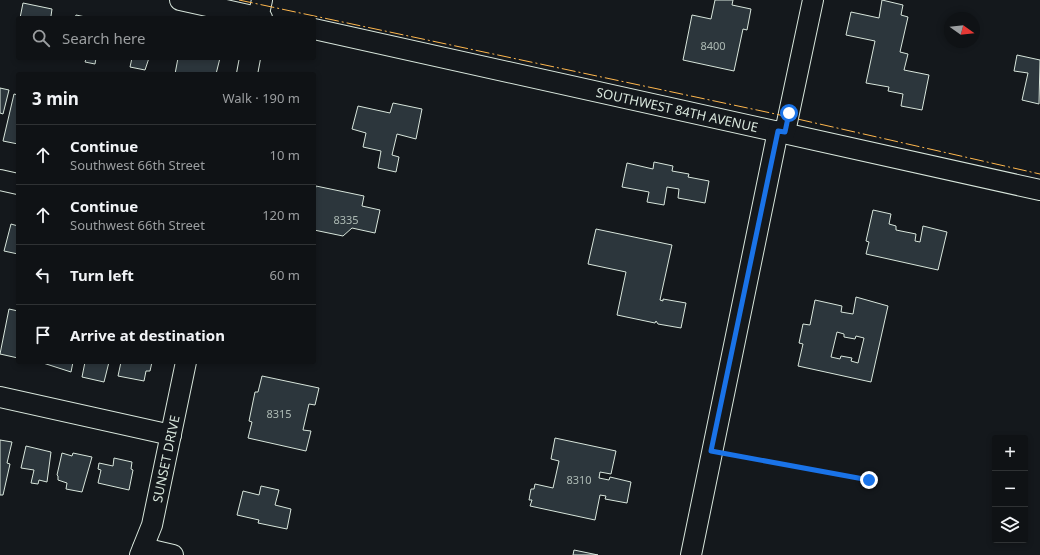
<!DOCTYPE html>
<html lang="en">
<head>
<meta charset="utf-8">
<style>
  :root { --surface:#0f1215; --page:#1d2022; --text:#f1f3f6; --muted:#9b9ea0; --line:#2f3234 }
  body { margin:0; font-family:"Noto Sans",sans-serif; background:var(--page); color:var(--text) }
  .controls { position:absolute; right:12px; bottom:12px; display:grid; overflow:hidden; border-radius:4px; box-shadow:0 2px 6px #0003 }
  .controls button { width:36px; height:36px; display:grid; place-items:center; padding:0; border:0; border-bottom:1px solid var(--line); background:var(--surface); color:var(--text); font:20px sans-serif }
  .compass { position:absolute; left:944px; top:12px; width:36px; height:36px; border-radius:50%; background:var(--surface); box-shadow:0 2px 6px #0003; rotate:105deg }
  .stop { position:absolute; width:12px; height:12px; margin:-9px; border:3px solid #1a73e8; border-radius:50%; background:#fff }
  .stop.end { background:#1a73e8; border-color:#fff; box-shadow:0 1px 4px #0008 }
  .list { margin:0; padding:0; list-style:none }
  h2 { display:flex; justify-content:space-between; align-items:center; height:52px; margin:0; padding:0 16px; font-size:17px }
  h2 small { font-size:13px; font-weight:400; color:var(--muted) }
  .list li { display:grid; grid-template-columns:26px 1fr auto; gap:12px; align-items:center; box-sizing:border-box; height:60px; padding:0 16px; border-top:1px solid var(--line) }
  .list b { display:block; font-size:15px; white-space:nowrap }
  .list p { margin:0; font-size:13px; white-space:nowrap; color:var(--muted) }
  .list em { font-size:13px; font-style:normal; color:var(--muted) }
  .icon { flex:none; width:22px; height:22px; fill:none; stroke:currentColor; stroke-width:2; stroke-linecap:round; stroke-linejoin:round }
  .map { position:relative; flex:none; width:1040px; height:555px; overflow:hidden }
  .search { position:absolute; background:var(--surface); box-shadow:0 2px 6px #0003; left:16px; top:16px; width:300px; height:44px; display:flex; align-items:center; gap:10px; box-sizing:border-box; padding:0 14px; border-radius:4px; color:var(--muted); font-size:15px }
  .panel { position:absolute; background:var(--surface); box-shadow:0 2px 6px #0003; left:16px; top:72px; width:300px; height:292px; border-radius:4px }
  .map>svg:first-child { display:block }
  .building { fill:#2c363c; stroke:#d8e6dc; fill-rule:evenodd }
  .lines { fill:none; stroke-linecap:round; stroke-linejoin:round }
  .minor-casing { stroke:#d8e6dc; stroke-width:22 }
  .path { stroke:#9da8a2; stroke-width:2.5; stroke-dasharray:3 2; stroke-linecap:butt }
  .minor { stroke:#14181c; stroke-width:20 }
  .power { stroke:#ffb74d; stroke-width:1; stroke-dasharray:14 3 2 3; stroke-linecap:butt }
  .route { stroke:#1a73e8; stroke-width:5 }
  .labels { text-anchor:middle; dominant-baseline:central; stroke-width:3; stroke-linejoin:round; paint-order:stroke }
  .number-label { font-size:11px; fill:#adbab4 }
  .street-label { font-size:13px; fill:#d8e6dc; stroke:#14181c }
</style>
</head>
<body>
<div class="map">
<svg width="1040" height="555" viewBox="0 0 1040 555">
  <rect width="100%" height="100%" fill="#14181c"/>
  <g class="building">
    <polygon points="715,0 733,0 732,5 751,9 747,30 743,29 734,71 683,60 692,15 711,19"/>
    <polygon points="882,0 903,5 901,15 908,17 900,52 908,54 904,70 929,75 922,110 901,106 903,94 888,91 889,87 866,83 875,41 846,35 851,12 879,18"/>
    <polygon points="23,3 52,9 51,16 53,18 20,18"/>
    <polygon points="76,15 90,18 75,18"/>
    <polygon points="1017,55 1040,60 1039,104 1022,100 1028,73 1014,71"/>
    <polygon points="82,58 96,58 95,64 85,62 86,59"/>
    <polygon points="132,58 149,58 145,70 130,67"/>
    <polygon points="178,58 220,58 216,74 175,74"/>
    <polygon points="0,88 9,90 3,114 0,113"/>
    <polygon points="14,94 18,95 18,144 3,141"/>
    <polygon points="393,103 422,109 416,139 397,134 392,155 399,157 396,172 378,168 381,151 363,147 366,133 352,129 358,106 390,113"/>
    <polygon points="654,162 673,166 672,171 689,174 688,177 709,181 705,203 678,198 679,189 667,187 664,205 647,202 649,192 622,187 627,163 653,169"/>
    <polygon points="316,186 364,196 362,206 380,210 375,233 352,228 343,236 314,230 314,195"/>
    <polygon points="873,210 891,214 889,224 896,226 896,230 916,234 915,241 920,242 923,226 947,232 938,270 866,254 869,242 866,241"/>
    <polygon points="11,224 18,226 18,254 4,251"/>
    <polygon points="596,229 672,245 660,300 663,301 663,299 686,303 681,328 658,324 656,321 655,323 617,315 626,272 588,264"/>
    <path d="M856,297L888,306L871,382L798,366L803,344L799,343L803,324L810,325L815,300L842,306L841,312L853,314ZM837,332L844,334V337L855,339L856,336L864,338L858,363L851,361L852,358L841,356L840,359L831,357Z"/>
    <polygon points="9,309 18,311 18,358 0,354"/>
    <polygon points="40,362 73,362 71,372"/>
    <polygon points="85,362 109,362 104,382 82,377"/>
    <polygon points="121,362 152,362 150,371 146,371 144,381 118,376"/>
    <polygon points="262,376 319,388 315,405 309,404 303,430 311,431 306,451 248,438 252,422 249,421 255,392 258,392"/>
    <polygon points="555,438 616,451 611,474 600,472 599,478 609,480 610,477 631,482 627,503 605,499 606,496 600,495 595,520 530,506 532,500 529,500 531,489 534,489 535,484 553,488 559,461 551,459"/>
    <polygon points="0,440 12,442 7,463 10,464 3,495 0,495"/>
    <polygon points="26,446 51,452 47,482 39,480 38,484 31,483 34,470 21,468"/>
    <polygon points="62,453 72,456 73,453 92,457 82,492 66,489 67,483 58,480 58,476 57,475"/>
    <polygon points="114,458 132,462 131,469 133,470 129,490 98,483 101,470 98,469 99,463 113,466"/>
    <polygon points="261,486 279,490 275,505 291,509 287,529 258,523 259,520 237,515 243,491 259,495"/>
    <polygon points="574,550 598,555 573,555"/>
  </g>
  <g class="lines">
    <defs>
      <g id="minor">
        <polyline points="180,0 262,18"/>
        <polyline points="258,18 262,0"/>
        <path id="s1" d="M314,29L1040,190"/>
        <polyline points="247,74 250,58"/>
        <polyline points="785,132 813,0"/>
        <polyline points="0,180 18,184"/>
        <polyline points="0,397 171,435"/>
        <polyline points="143,548 173,555"/>
        <path id="s2" d="M140,555L152,525L186,362"/>
        <polyline points="691,555 778,131"/>
      </g>
    </defs>
    <use href="#minor" class="minor-casing"/>
    <polyline class="path" points="730,454 869,480"/>
    <use href="#minor" class="minor"/>
    <polyline class="power" points="239,0 771,113 1040,174"/>
  </g>
  <g class="lines">
    <polyline class="route" points="789,113 785,132 778,131 711,451 869,480"/>
  </g>
  <g class="labels">
    <g class="number-label">
      <text x="713" y="45">8400</text>
      <text x="346" y="219">8335</text>
      <text x="279" y="413">8315</text>
      <text x="579" y="479">8310</text>
    </g>
    <g class="street-label">
      <text stroke="none"><textPath href="#s1" startOffset="372">SOUTHWEST 84TH AVENUE</textPath></text>
      <text stroke="none"><textPath href="#s2" startOffset="100">SUNSET DRIVE</textPath></text>
    </g>
  </g>
</svg>
<div class="controls">
<button>+</button>
<button>−</button>
<button><svg class="icon" aria-label="layers" viewBox="0 0 24 24"><path d="M12 4l9 5-9 5-9-5zM3 14l9 5 9-5"/></svg></button>
</div>
<svg class="compass" viewBox="-18 -18 36 36"><path d="M0-13l5 13h-10z" fill="#e53935"/><path d="M0 13l5-13h-10z" fill="#9b9ea0"/></svg>
<div class="stop" style="left:789px;top:113px"></div>
<div class="stop end" style="left:869px;top:480px"></div>
<div class="search"><svg class="icon" aria-label="search" viewBox="0 0 24 24"><circle cx="10" cy="10" r="6"/><path d="M15 15l6 6"/></svg>Search here</div>
<section class="panel">
<h2>3 min<small>Walk · 190 m</small></h2>
<ul class="list">
<li><svg class="icon" aria-label="ahead" viewBox="0 0 24 24"><path d="M12 20V5M6 11l6-6 6 6"/></svg><div><b>Continue</b><p>Southwest 66th Street</p></div><em>10 m</em></li>
<li><svg class="icon" aria-label="ahead" viewBox="0 0 24 24"><path d="M12 20V5M6 11l6-6 6 6"/></svg><div><b>Continue</b><p>Southwest 66th Street</p></div><em>120 m</em></li>
<li><svg class="icon" aria-label="left" viewBox="0 0 24 24"><path d="M17 20v-9H6M10 6l-5 5 5 5"/></svg><div><b>Turn left</b></div><em>60 m</em></li>
<li><svg class="icon" aria-label="arrive" viewBox="0 0 24 24"><path d="M6 21V4h12l-3 4 3 4H6"/></svg><div><b>Arrive at destination</b></div></li>
</ul>
</section>
</div>
</body>
</html>
